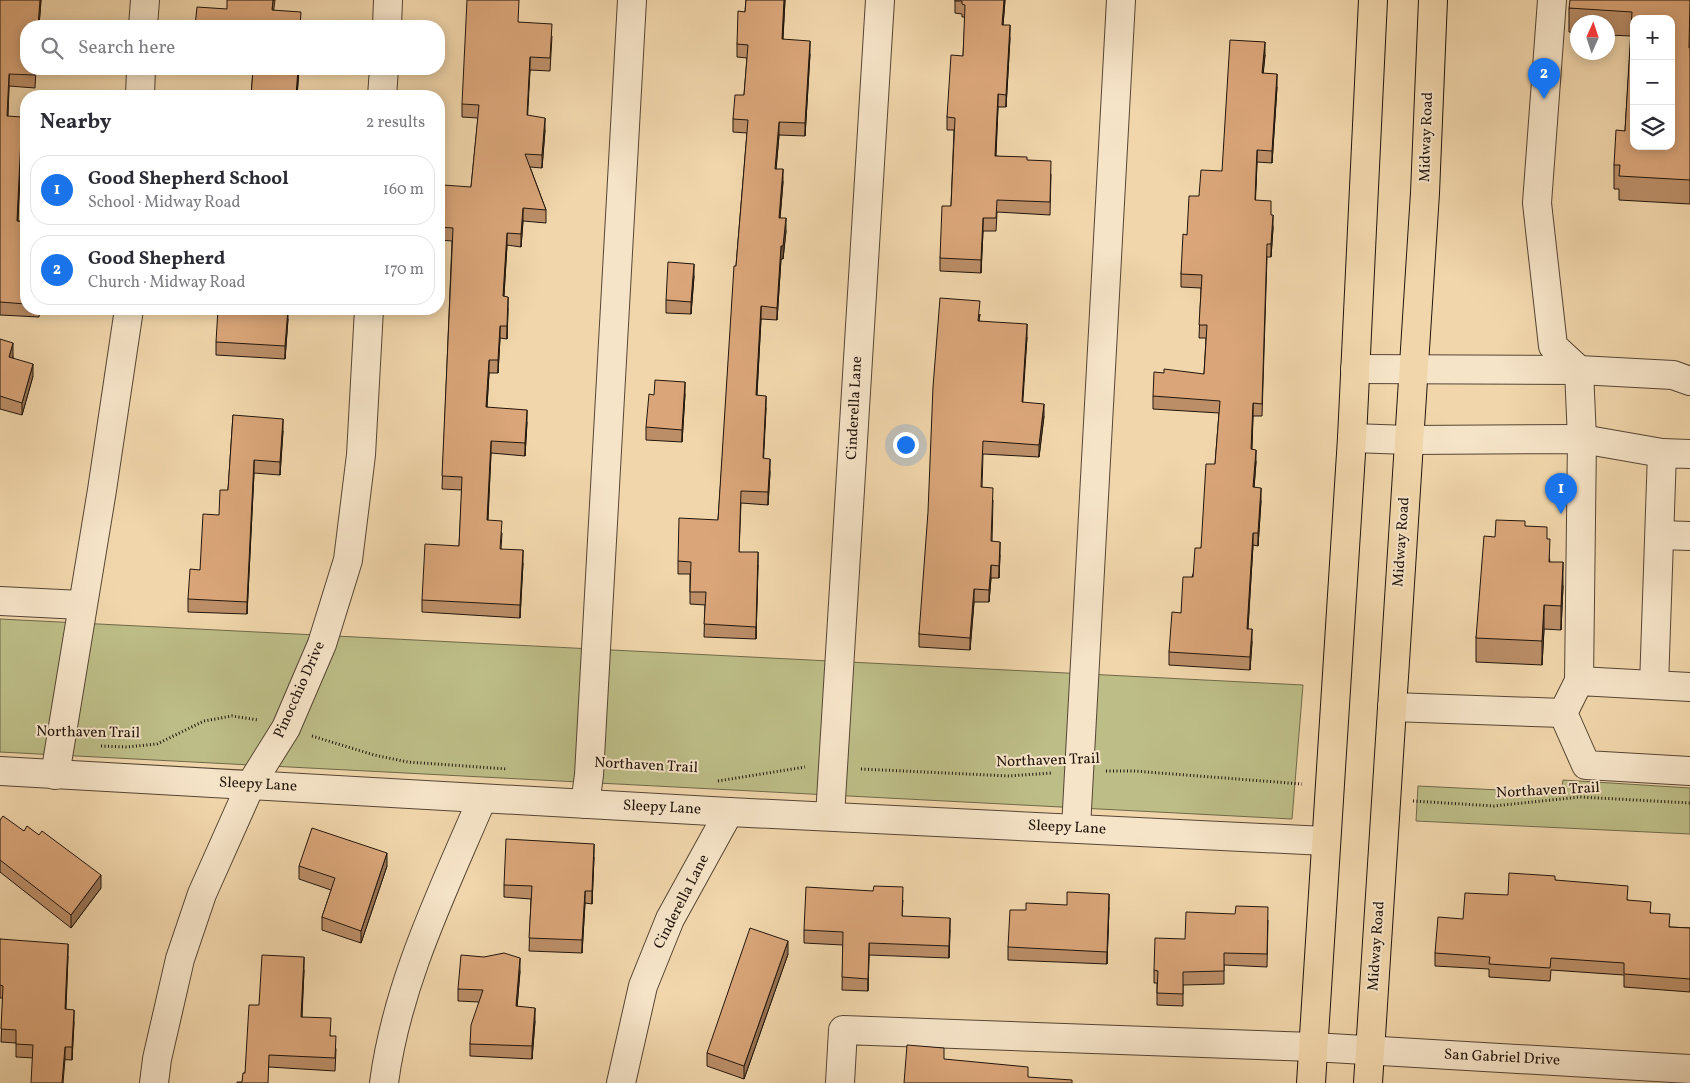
<!DOCTYPE html>
<html lang="en">
<head>
<meta charset="utf-8">
<style>
  :root { --surface:#fff; --page:#f2f2f3; --text:#2b2b33; --muted:#7c7c81; --line:#e1e1e2; --accent:#1a73e8 }
  body { margin:0; font-family:Vollkorn,serif; background:var(--page); color:var(--text) }
  .controls { position:absolute; right:15px; top:15px; display:grid; overflow:hidden; border-radius:10px; box-shadow:0 2px 12px #0003 }
  .controls button { width:45px; height:45px; display:grid; place-items:center; padding:0; border:0; border-bottom:1px solid var(--line); background:var(--surface); color:var(--text); font:25px sans-serif }
  .compass { position:absolute; left:1570px; top:15px; width:45px; height:45px; border-radius:50%; background:var(--surface); box-shadow:0 2px 12px #0003; rotate:3deg }
  .you { position:absolute; left:905px; top:444px; width:18px; height:18px; margin:-12px; border:4px solid #fff; border-radius:50%; background:#1a73e8; box-shadow:0 0 0 8px #1a73e833 }
  .badge { display:grid; place-items:center; width:32px; height:32px; border-radius:50%; background:var(--accent); color:#fff; font-size:16px; font-weight:700 }
  .pin { position:absolute; translate:-50% -41px; filter:drop-shadow(0 1px 2px #0008) }
  .pin::after { content:''; position:absolute; top:26px; width:18px; height:15px; background:inherit; clip-path:polygon(0 0,100% 0,50% 100%) }
  .list { margin:0; padding:0; list-style:none }
  h2 { display:flex; justify-content:space-between; align-items:center; height:65px; margin:0; padding:0 20px; font-size:21px }
  h2 small { font-size:16px; font-weight:400; color:var(--muted) }
  .list li { display:grid; grid-template-columns:32px 1fr auto; gap:15px; align-items:center; box-sizing:border-box; height:70px; margin:0 10px 10px; padding:0 10px; border:1px solid var(--line); border-radius:20px }
  .list b { display:block; font-size:19px; white-space:nowrap }
  .list p { margin:0; font-size:16px; white-space:nowrap; color:var(--muted) }
  .list em { font-size:16px; font-style:normal; color:var(--muted) }
  .icon { flex:none; width:28px; height:28px; fill:none; stroke:currentColor; stroke-width:2; stroke-linecap:round; stroke-linejoin:round }
  .map { position:relative; flex:none; width:1690px; height:1083px; overflow:hidden }
  .search { position:absolute; background:var(--surface); box-shadow:0 2px 12px #0003; left:20px; top:20px; width:425px; height:55px; display:flex; align-items:center; gap:12px; box-sizing:border-box; padding:0 18px; border-radius:20px; color:var(--muted); font-size:19px }
  .panel { position:absolute; background:var(--surface); box-shadow:0 2px 12px #0003; left:20px; top:90px; width:425px; height:225px; border-radius:20px }
  .map>svg:first-child { display:block }
  .green { fill:#bdbd87; stroke:#6f6949 }
  .lines { fill:none; stroke-linecap:round; stroke-linejoin:round }
  .minor-casing { stroke:#554533; stroke-width:30 }
  .major-casing { stroke:#21150b; stroke-width:30 }
  .path { stroke:#21150b; stroke-width:3; stroke-dasharray:1 2.5; stroke-linecap:butt }
  .minor { stroke:#f6e4c8; stroke-width:28 }
  .major { stroke:#f1d6ab; stroke-width:28 }
  .wall { fill:#bb8e68; stroke:#21150b }
  .shaded-wall { fill:#987455; stroke:#21150b }
  .building { fill:#d9a579; stroke:#21150b; fill-rule:evenodd }
  .labels { text-anchor:middle; dominant-baseline:central; stroke-width:4; stroke-linejoin:round; paint-order:stroke }
  .street-label { font-size:15px; fill:#21150b; stroke:#f6e4c8 }
</style>
</head>
<body>
<div class="map">
<svg width="1690" height="1083" viewBox="0 0 1690 1083">
  <rect width="100%" height="100%" fill="#f1d6ab"/>
  <filter id="stains"><feTurbulence type="fractalNoise" baseFrequency=".004" numOctaves="4"/><feColorMatrix values="0 0 0 0 .2 0 0 0 0 .09 0 0 0 0 .02 0 0 0 .5 -.17"/></filter>
  <radialGradient id="worn" r=".72"><stop offset=".6" stop-color="#630" stop-opacity="0"/><stop offset="1" stop-color="#630" stop-opacity=".3"/></radialGradient>
  <g class="green">
    <polygon points="0,619 1303,685 1292,819 0,752"/>
    <polygon points="1563,780 1690,788 1690,834 1416,821 1418,786 1561,793"/>
  </g>
  <g class="lines">
    <defs>
      <g id="minor">
        <polyline points="1552,0 1537,203 1553,346 1579,370 1582,439 1579,681"/>
        <polyline points="143,26 145,0"/>
        <polyline points="387,26 388,0"/>
        <polyline points="140,96 141,69"/>
        <polyline points="382,96 384,69"/>
        <polyline points="1355,369 1579,370 1673,375 1690,381"/>
        <polyline points="1352,438 1409,440 1582,439 1662,453"/>
        <polyline points="1660,535 1690,536"/>
        <polyline points="0,601 81,605"/>
        <polyline points="1654,685 1662,453 1690,454"/>
        <polyline points="1690,687 1579,681 1563,713 1586,765 1690,771"/>
        <polyline points="1392,707 1563,713"/>
        <polyline points="0,771 729,812 1325,841"/>
        <polyline points="55,775 102,490 129,309"/>
        <polyline points="585,804 589,775 632,0"/>
        <polyline points="830,816 880,0"/>
        <polyline points="1076,828 1121,0"/>
        <polyline points="154,1083 157,1059 180,959 202,894 251,784 286,728 322,644 348,560 361,455 369,309"/>
        <path d="M384,1083C397,983 443,891 482,799"/>
        <polyline points="621,1083 643,986 670,919 729,812"/>
        <polyline points="840,1083 843,1030 1313,1047 1690,1069"/>
      </g>
      <g id="major">
        <polyline points="1311,1083 1352,438 1373,0"/>
        <polyline points="1368,1083 1425,193 1433,0"/>
      </g>
    </defs>
    <use href="#minor" class="minor-casing"/>
    <use href="#major" class="major-casing"/>
    <g class="path">
      <polyline points="312,736 374,755 408,762 507,769"/>
      <polyline points="101,746 127,747 157,744 204,721 232,716 258,720"/>
      <polyline points="861,769 1009,776 1052,773"/>
      <polyline points="1106,771 1134,771 1302,784"/>
      <polyline points="718,781 805,767"/>
      <polyline points="1413,801 1494,806 1580,797 1690,803"/>
    </g>
    <use href="#minor" class="minor"/>
    <use href="#major" class="major"/>
  </g>
  <g class="wall">
    <polygon points="0,0 41,0 39,26 26,26 26,69 36,69 35,88 9,86 8,116 22,130 18,221 26,222 26,309 40,309 39,317 0,315"/>
    <polygon points="746,0 785,0 783,39 810,54 805,136 779,135 776,169 783,182 780,218 786,231 783,259 781,259 777,320 761,319 757,395 766,408 763,459 770,472 768,505 741,503 739,552 758,565 756,639 704,637 705,605 690,604 690,574 678,574 678,561 718,520 736,266 747,133 733,132 733,119 744,95 747,58 737,57 737,44 745,12"/>
    <polygon points="955,0 1005,0 1003,25 1010,38 1006,107 998,107 996,156 1027,160 1051,174 1050,215 997,212 996,231 983,231 981,273 940,271 940,258 951,206 954,130 947,130 947,117 963,56 965,17 962,17 962,14 955,13"/>
    <polygon points="1690,0 1690,204 1619,200 1619,189 1614,189 1614,165 1625,131 1631,36 1608,35 1608,22 1578,22 1578,33 1569,32 1569,8"/>
    <polygon points="518,22 552,36 550,71 530,70 527,115 545,130 542,168 530,167 546,210 546,223 523,221 521,247 507,245 504,296 508,309 507,339 500,338 498,373 489,373 487,407 527,422 525,456 491,453 488,520 502,533 501,549 523,563 520,618 422,612 422,600 459,546 462,490 442,489 452,241 439,240 439,227 471,187 478,118 462,117 462,104"/>
    <polygon points="1265,55 1263,73 1277,87 1272,163 1257,162 1256,186 1255,200 1271,215 1273,228 1271,257 1267,257 1262,416 1253,416 1252,449 1256,462 1254,488 1261,501 1258,546 1253,545 1248,629 1252,642 1250,670 1169,665 1169,652 1201,548 1215,464 1219,413 1153,409 1153,396 1204,374 1206,338 1199,338 1201,288 1181,287 1181,274 1187,235 1199,196 1222,171"/>
    <polygon points="210,69 299,69 297,96 251,96 253,72"/>
    <polygon points="694,276 691,314 666,313 666,300"/>
    <polygon points="980,314 979,321 1027,337 1022,402 1044,416 1039,457 983,454 982,487 993,500 992,541 1000,555 999,578 991,578 989,602 974,602 970,650 919,647 919,634"/>
    <polygon points="288,319 285,359 216,355 216,342"/>
    <polygon points="0,339 13,356 13,358 33,376 22,415 0,409"/>
    <polygon points="685,394 682,442 646,440 646,427"/>
    <polygon points="233,415 283,431 280,475 254,473 247,614 188,612 188,599 200,570 228,490"/>
    <polygon points="1525,526 1547,539 1550,562 1563,586 1561,630 1544,629 1542,665 1476,662 1476,638 1495,537"/>
    <polygon points="0,820 24,831 39,835 101,888 71,928 0,872"/>
    <polygon points="594,857 592,904 585,903 582,953 529,951 531,899 504,897 504,885"/>
    <polygon points="299,866 387,866 361,943 322,930 322,917 331,890 299,879"/>
    <polygon points="1555,880 1628,900 1651,913 1670,927 1690,928 1690,992 1624,987 1624,975 1551,970 1550,981 1489,977 1489,969 1435,966 1435,953 1463,919 1508,895"/>
    <polygon points="903,900 902,916 950,930 949,958 869,955 868,991 842,990 843,945 804,943 804,930"/>
    <polygon points="1109,907 1107,964 1008,960 1008,947 1026,910"/>
    <polygon points="1268,920 1267,967 1224,965 1224,984 1183,985 1183,1006 1157,1005 1157,983 1154,983 1154,970 1185,939"/>
    <polygon points="0,939 68,956 66,1009 74,1022 72,1060 16,1057 16,1043 1,1042 3,998 0,998"/>
    <polygon points="788,954 744,1079 707,1066 707,1053"/>
    <polygon points="304,970 302,1017 331,1036 336,1049 335,1071 269,1067 242,1082 245,1073 259,1005"/>
    <polygon points="520,971 517,1006 535,1021 532,1059 470,1056 470,1044 479,1002 458,1001 458,989"/>
  </g>
  <g class="shaded-wall">
    <polygon points="40,0 41,0 39,26 38,26"/>
    <polygon points="273,0 275,0 272,23 272,10"/>
    <polygon points="784,0 785,0 782,52 782,39"/>
    <polygon points="1004,0 1005,0 1002,38 1002,25"/>
    <polygon points="1010,25 1010,38 1006,107 1006,95"/>
    <polygon points="810,41 810,54 805,136 805,123"/>
    <polygon points="1265,42 1265,55 1262,86 1262,73"/>
    <polygon points="530,57 530,70 527,128 527,115"/>
    <polygon points="298,69 299,69 297,96 296,96"/>
    <polygon points="9,74 9,86 7,129 7,116"/>
    <polygon points="1277,74 1277,87 1272,163 1272,151"/>
    <polygon points="998,94 998,107 995,168 995,156"/>
    <polygon points="22,117 22,130 17,234 17,221"/>
    <polygon points="545,118 545,130 542,168 542,155"/>
    <polygon points="779,122 779,135 775,181 775,169"/>
    <polygon points="1257,150 1257,162 1255,213 1255,200"/>
    <polygon points="783,169 783,182 779,230 779,218"/>
    <polygon points="523,208 523,221 521,247 521,234"/>
    <polygon points="1273,215 1273,228 1271,257 1271,244"/>
    <polygon points="786,218 786,231 783,259 783,246"/>
    <polygon points="983,218 983,231 981,273 981,260"/>
    <polygon points="507,233 507,245 503,309 503,296"/>
    <polygon points="781,246 781,259 777,320 777,308"/>
    <polygon points="694,264 694,276 691,314 691,302"/>
    <polygon points="508,297 508,309 507,339 507,326"/>
    <polygon points="761,306 761,319 756,408 756,395"/>
    <polygon points="288,309 288,319 285,359 285,346"/>
    <polygon points="1027,324 1027,337 1022,415 1022,402"/>
    <polygon points="500,326 500,338 498,373 498,360"/>
    <polygon points="13,343 13,356 9,369 9,357"/>
    <polygon points="489,360 489,373 486,420 486,407"/>
    <polygon points="33,364 33,376 22,415 22,403"/>
    <polygon points="685,382 685,394 682,442 682,430"/>
    <polygon points="766,396 766,408 763,471 763,458"/>
    <polygon points="1253,403 1253,416 1251,462 1251,449"/>
    <polygon points="1044,404 1044,416 1039,457 1039,445"/>
    <polygon points="527,410 527,422 525,456 525,443"/>
    <polygon points="283,419 283,431 280,475 280,462"/>
    <polygon points="491,441 491,453 487,533 487,520"/>
    <polygon points="1256,450 1256,462 1253,500 1253,487"/>
    <polygon points="770,459 770,472 768,505 768,492"/>
    <polygon points="254,460 254,473 247,614 247,602"/>
    <polygon points="1261,488 1261,501 1258,546 1258,533"/>
    <polygon points="1253,533 1253,545 1247,641 1247,629"/>
    <polygon points="1000,542 1000,555 999,578 999,566"/>
    <polygon points="523,550 523,563 520,618 520,605"/>
    <polygon points="758,552 758,565 756,639 756,627"/>
    <polygon points="1563,562 1563,586 1561,630 1561,606"/>
    <polygon points="991,565 991,578 989,602 989,590"/>
    <polygon points="974,589 974,602 970,650 970,638"/>
    <polygon points="1544,605 1544,629 1542,665 1542,641"/>
    <polygon points="1252,629 1252,642 1250,670 1250,657"/>
    <polygon points="594,844 594,857 592,904 592,891"/>
    <polygon points="387,853 387,866 361,943 361,931"/>
    <polygon points="101,875 101,888 71,928 71,915"/>
    <polygon points="585,891 585,903 582,953 582,940"/>
    <polygon points="1109,894 1109,907 1107,964 1107,952"/>
    <polygon points="950,918 950,930 949,958 949,946"/>
    <polygon points="788,941 788,954 744,1079 744,1066"/>
    <polygon points="869,943 869,955 868,991 868,979"/>
    <polygon points="68,944 68,956 65,1022 65,1009"/>
    <polygon points="304,957 304,970 301,1030 301,1017"/>
    <polygon points="520,958 520,971 516,1019 516,1006"/>
    <polygon points="535,1008 535,1021 532,1059 532,1046"/>
    <polygon points="74,1010 74,1022 72,1060 72,1047"/>
    <polygon points="65,1047 65,1059 63,1083 62,1083"/>
  </g>
  <g class="building">
    <polygon points="0,0 40,0 38,26 26,26 26,69 36,69 35,75 9,74 7,116 22,117 17,221 26,222 26,304 0,302"/>
    <polygon points="227,0 273,0 272,10 301,12 300,26 195,26 197,7 227,9"/>
    <polygon points="467,0 519,0 518,22 552,24 550,58 530,57 527,115 545,118 542,155 525,154 546,210 523,208 521,234 507,233 503,296 508,297 507,326 500,326 498,360 489,360 486,407 527,410 525,443 491,441 487,520 502,521 500,549 523,550 520,605 422,600 425,544 459,546 462,477 442,476 453,228 439,227 443,185 471,187 479,105 462,104"/>
    <polygon points="746,0 784,0 782,39 810,41 805,123 779,122 775,169 783,169 779,218 786,218 783,246 781,246 777,308 761,306 756,395 766,396 763,458 770,459 768,492 741,491 739,552 758,552 756,627 704,624 706,592 690,592 691,562 678,561 679,518 718,520 734,266 736,266 748,120 733,119 735,95 744,95 748,45 737,44 738,11 745,12"/>
    <polygon points="955,0 1004,0 1002,25 1010,25 1006,95 998,94 995,156 1027,157 1027,160 1051,161 1050,202 997,200 996,218 983,218 981,260 940,258 942,206 951,206 955,118 947,117 951,55 963,56 965,5 962,4 962,1 955,1"/>
    <path d="M1570,0H1690L1689,48H1690V180L1619,176L1620,165H1614L1616,130L1625,131L1632,12L1569,8ZM1634,19H1671V146H1634Z"/>
    <polygon points="1230,40 1265,42 1262,73 1277,74 1272,151 1257,150 1256,173 1255,200 1271,201 1271,215 1273,215 1271,244 1267,244 1262,404 1253,403 1251,449 1256,450 1253,487 1261,488 1258,533 1253,533 1247,629 1252,629 1250,657 1169,652 1172,612 1181,613 1183,577 1193,577 1195,548 1201,548 1206,464 1215,464 1220,401 1153,396 1154,372 1164,373 1164,369 1204,374 1207,325 1199,325 1202,275 1181,274 1183,234 1187,235 1189,196 1199,196 1201,170 1222,171"/>
    <polygon points="253,69 298,69 296,96 251,96"/>
    <polygon points="668,262 694,264 691,302 666,300"/>
    <polygon points="940,298 980,301 978,321 1027,324 1022,402 1044,404 1039,445 983,441 981,487 993,488 991,541 1000,542 999,566 991,565 989,590 974,589 970,638 919,634 928,512 933,387"/>
    <polygon points="218,309 288,309 285,346 216,342"/>
    <polygon points="0,339 13,343 9,357 33,364 22,403 0,396"/>
    <polygon points="655,380 685,382 682,430 646,427 649,394 654,395"/>
    <polygon points="233,415 283,419 280,462 254,460 247,602 188,599 190,569 200,570 203,514 219,515 220,490 228,490"/>
    <polygon points="1496,520 1525,521 1525,526 1547,527 1547,539 1550,539 1549,562 1563,562 1561,606 1544,605 1542,641 1476,638 1484,536 1495,537"/>
    <polygon points="3,816 24,831 27,826 39,835 42,831 101,875 71,915 0,860 0,820"/>
    <polygon points="312,828 387,853 361,931 322,917 335,878 299,866"/>
    <polygon points="506,839 594,844 592,891 585,891 582,940 529,938 532,886 504,885"/>
    <polygon points="1509,873 1555,876 1555,880 1628,886 1627,900 1651,902 1650,913 1670,914 1669,927 1690,928 1690,979 1624,974 1624,963 1551,958 1550,968 1489,964 1490,957 1435,953 1438,917 1463,919 1465,893 1508,895"/>
    <polygon points="874,886 903,887 902,916 950,918 949,946 869,943 868,979 842,977 843,932 804,930 806,887 873,891"/>
    <polygon points="1067,892 1109,894 1107,952 1008,947 1010,910 1026,910 1026,903 1067,905"/>
    <polygon points="1236,906 1268,907 1267,954 1224,953 1224,971 1183,972 1183,994 1157,993 1158,971 1154,970 1155,938 1185,939 1186,912 1235,914"/>
    <polygon points="750,928 788,941 744,1066 707,1053"/>
    <polygon points="0,939 68,944 65,1009 74,1010 72,1047 65,1047 62,1083 31,1083 33,1045 16,1044 16,1030 1,1029 3,986 0,985"/>
    <polygon points="504,953 520,958 516,1006 535,1008 532,1046 470,1044 471,1025 483,990 458,989 461,955 484,957"/>
    <polygon points="262,955 304,957 301,1017 331,1018 330,1036 336,1036 335,1058 269,1055 268,1083 237,1083 237,1082 242,1082 243,1073 245,1073 249,1005 259,1005"/>
    <polygon points="907,1045 944,1048 944,1059 1028,1067 1028,1077 1072,1080 1072,1083 904,1083"/>
  </g>
  <g class="labels">
    <g class="street-label">
      <text transform="translate(1427 137) rotate(-88)">Midway Road</text>
      <text transform="translate(855 408) rotate(-87)">Cinderella Lane</text>
      <text transform="translate(1402 542) rotate(-86)">Midway Road</text>
      <text transform="translate(300 690) rotate(-66)">Pinocchio Drive</text>
      <text transform="translate(88 733) rotate(1)">Northaven Trail</text>
      <text transform="translate(1048 761) rotate(-2)">Northaven Trail</text>
      <text transform="translate(646 766) rotate(3)">Northaven Trail</text>
      <text transform="translate(258 785) rotate(3)">Sleepy Lane</text>
      <text transform="translate(1548 791) rotate(-3)">Northaven Trail</text>
      <text transform="translate(662 808) rotate(3)">Sleepy Lane</text>
      <text transform="translate(1067 828) rotate(3)">Sleepy Lane</text>
      <text transform="translate(682 902) rotate(-63)">Cinderella Lane</text>
      <text transform="translate(1377 946) rotate(-86)">Midway Road</text>
      <text transform="translate(1502 1058) rotate(3)">San Gabriel Drive</text>
    </g>
  </g>
  <rect width="100%" height="100%" filter="url(#stains)"/>
  <rect width="100%" height="100%" fill="url(#worn)"/>
</svg>
<div class="controls">
<button>+</button>
<button>−</button>
<button><svg class="icon" aria-label="layers" viewBox="0 0 24 24"><path d="M12 4l9 5-9 5-9-5zM3 14l9 5 9-5"/></svg></button>
</div>
<svg class="compass" viewBox="-18 -18 36 36"><path d="M0-13l5 13h-10z" fill="#e53935"/><path d="M0 13l5-13h-10z" fill="#7c7c81"/></svg>
<div class="you"></div>
<div class="pin badge" style="left:1561px;top:514px">1</div>
<div class="pin badge" style="left:1544px;top:99px">2</div>
<div class="search"><svg class="icon" aria-label="search" viewBox="0 0 24 24"><circle cx="10" cy="10" r="6"/><path d="M15 15l6 6"/></svg>Search here</div>
<section class="panel">
<h2>Nearby<small>2 results</small></h2>
<ul class="list">
<li><span class="badge">1</span><div><b>Good Shepherd School</b><p>School · Midway Road</p></div><em>160 m</em></li>
<li><span class="badge">2</span><div><b>Good Shepherd</b><p>Church · Midway Road</p></div><em>170 m</em></li>
</ul>
</section>
</div>
</body>
</html>
